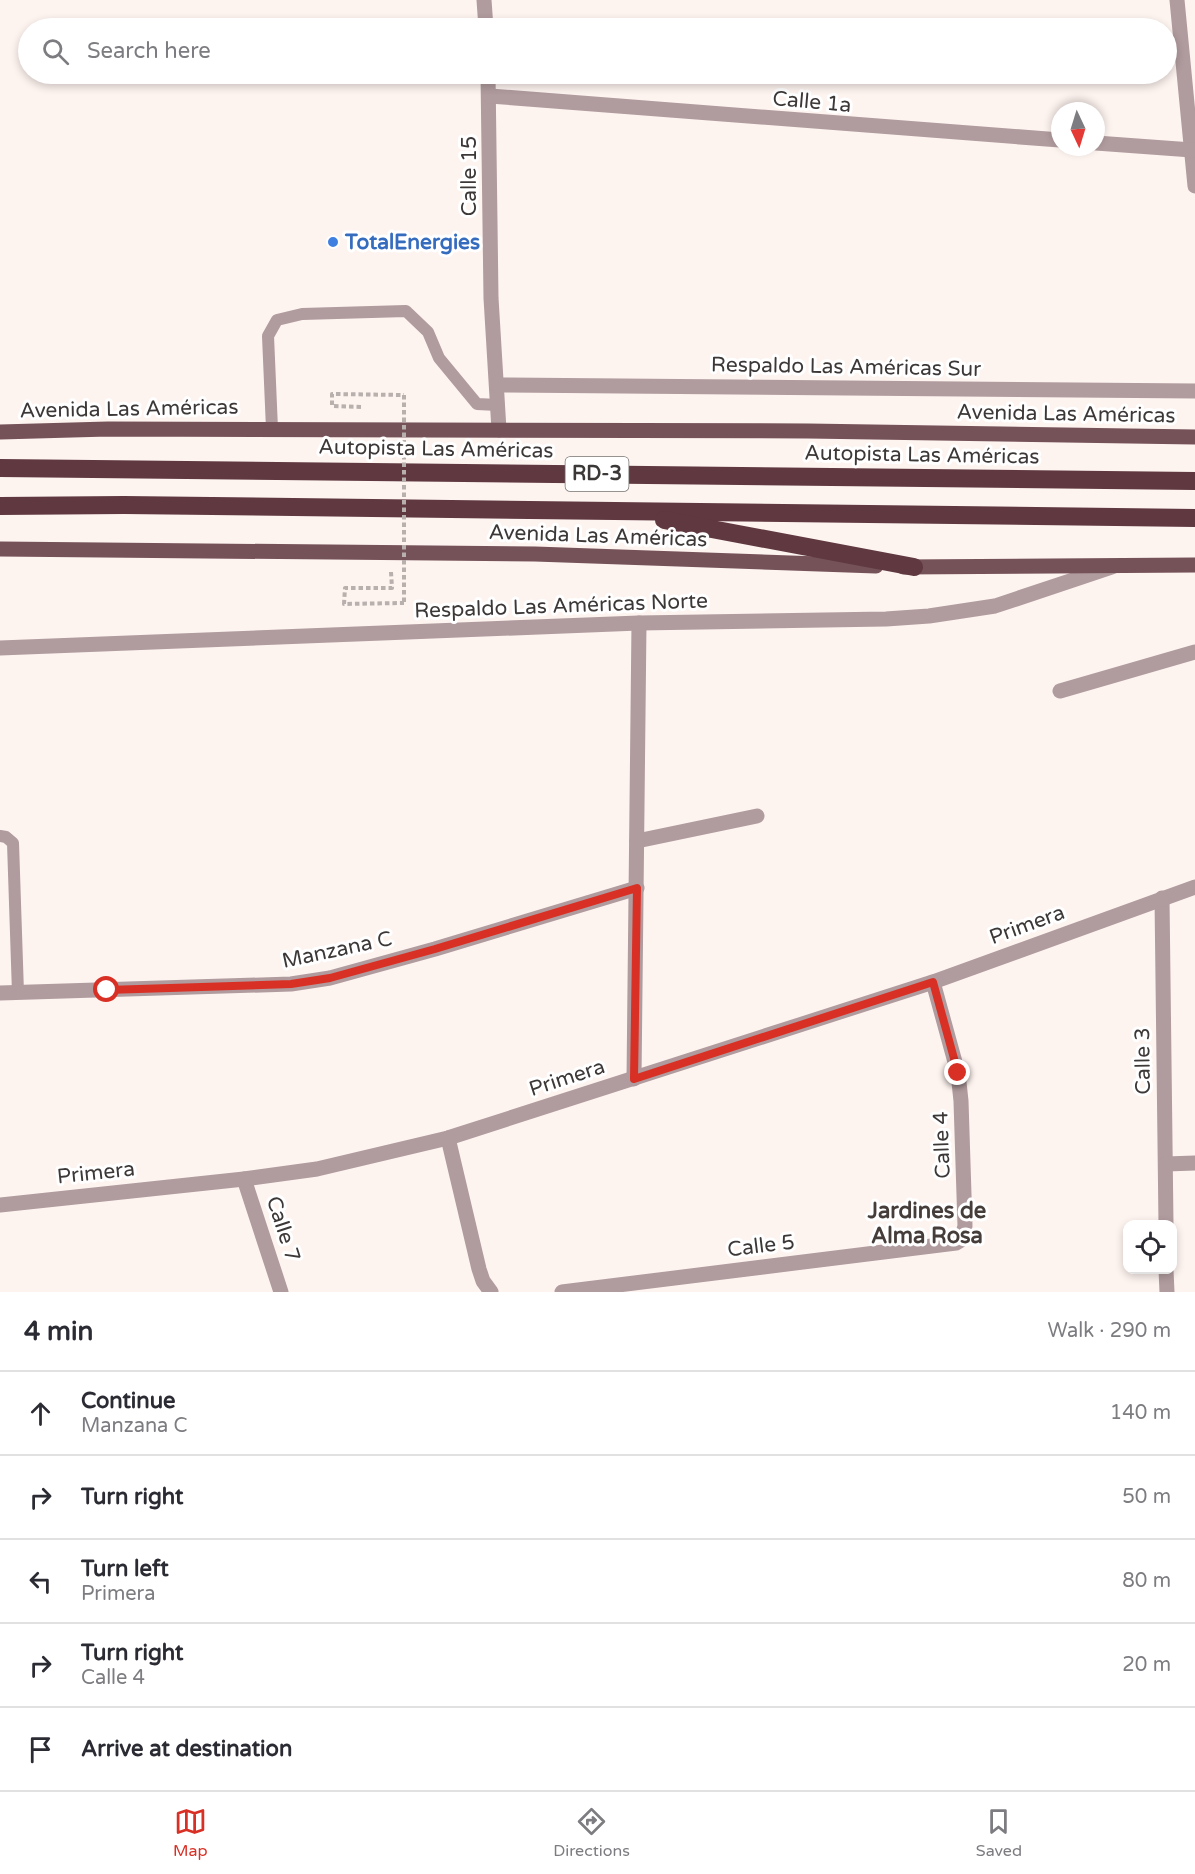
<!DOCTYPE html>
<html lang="en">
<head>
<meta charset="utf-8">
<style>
  :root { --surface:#fff; --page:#f7f7f7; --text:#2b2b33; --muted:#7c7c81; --line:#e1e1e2; --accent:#d93025 }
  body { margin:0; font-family:"Varela Round",sans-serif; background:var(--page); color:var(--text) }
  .controls { position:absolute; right:18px; bottom:18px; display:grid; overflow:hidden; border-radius:12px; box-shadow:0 3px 9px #0003 }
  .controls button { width:54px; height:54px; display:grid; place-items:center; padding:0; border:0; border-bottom:2px solid var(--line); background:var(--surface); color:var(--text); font:30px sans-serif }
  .compass { position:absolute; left:1051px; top:102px; width:54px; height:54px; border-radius:50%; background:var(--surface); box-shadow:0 3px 9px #0003; rotate:176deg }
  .stop { position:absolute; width:18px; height:18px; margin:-14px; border:4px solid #d93025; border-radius:50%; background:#fff }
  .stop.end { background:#d93025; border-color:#fff; box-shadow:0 2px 6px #0008 }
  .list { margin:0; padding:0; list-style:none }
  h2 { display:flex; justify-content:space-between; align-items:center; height:78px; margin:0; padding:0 24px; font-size:26px }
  h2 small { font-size:20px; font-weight:400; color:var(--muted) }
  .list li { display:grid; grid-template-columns:39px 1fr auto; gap:18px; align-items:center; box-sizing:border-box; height:84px; padding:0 24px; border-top:2px solid var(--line) }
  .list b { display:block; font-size:22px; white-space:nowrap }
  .list p { margin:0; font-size:20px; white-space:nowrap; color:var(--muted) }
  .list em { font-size:20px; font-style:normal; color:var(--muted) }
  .icon { flex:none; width:33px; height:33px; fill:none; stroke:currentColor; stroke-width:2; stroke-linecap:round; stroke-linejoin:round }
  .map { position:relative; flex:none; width:1195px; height:1292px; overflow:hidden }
  .search { position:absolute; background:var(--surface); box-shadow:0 3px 9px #0003; left:18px; right:18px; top:18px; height:66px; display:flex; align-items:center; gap:15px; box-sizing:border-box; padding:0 21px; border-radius:33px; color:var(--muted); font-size:22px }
  .sheet { height:498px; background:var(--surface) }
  nav { display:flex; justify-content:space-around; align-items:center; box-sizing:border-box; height:84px; border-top:2px solid var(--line); background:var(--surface); font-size:16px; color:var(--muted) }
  nav a { display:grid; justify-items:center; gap:3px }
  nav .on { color:var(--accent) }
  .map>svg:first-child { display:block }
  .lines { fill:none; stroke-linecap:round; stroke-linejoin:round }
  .path { stroke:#b8b0ad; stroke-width:4; stroke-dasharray:4.5 3; stroke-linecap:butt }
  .lane { stroke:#b09b9e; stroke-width:12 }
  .street { stroke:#b09b9e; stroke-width:15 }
  .primary { stroke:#755158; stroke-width:15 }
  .highway { stroke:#5f3840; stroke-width:18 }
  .path-bridge { stroke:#b8b0ad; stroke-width:4; stroke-dasharray:4.5 3; stroke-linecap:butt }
  .route { stroke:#d93025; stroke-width:8 }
  .shop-dot { fill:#3f7fe0; stroke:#fff; stroke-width:2 }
  .labels { text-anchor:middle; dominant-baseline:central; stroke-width:6; stroke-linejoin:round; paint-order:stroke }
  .shield { fill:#fff; stroke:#767473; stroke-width:1.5 }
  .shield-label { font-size:20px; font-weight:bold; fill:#3c3837 }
  .street-label { font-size:21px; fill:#3c3837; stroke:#fff }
  .shop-label { font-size:21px; font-weight:bold; fill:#366cbe; stroke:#fff; text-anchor:start }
  .neighbourhood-label { font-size:22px; font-weight:bold; fill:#453d3a; stroke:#fff }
</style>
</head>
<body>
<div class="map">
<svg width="1195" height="1292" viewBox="0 0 1195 1292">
  <rect width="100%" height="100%" fill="#fdf3ef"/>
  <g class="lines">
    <g class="path">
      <polyline points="361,407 332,406 332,394 404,395"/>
      <polyline points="391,572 392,588 345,588 344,604 404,603"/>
    </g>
    <g class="lane">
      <polyline points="272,429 268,336 277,320 302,314 406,311 428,332 439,358 477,404 498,405"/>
      <polyline points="0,836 6,837 13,843 18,993"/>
    </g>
    <g class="street">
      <polyline points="484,0 486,28"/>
      <polyline points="1177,0 1195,186"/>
      <polyline points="488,74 491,298 499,430"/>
      <polyline points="490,96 1060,140"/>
      <polyline points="1096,143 1192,150"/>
      <polyline points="497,385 1195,391"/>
      <polyline points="0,648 639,623 886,619 929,616 995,606 1112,567"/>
      <polyline points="1060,691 1195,652"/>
      <polyline points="637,841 757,816"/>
      <polyline points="1162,898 1166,1224"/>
      <polyline points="0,993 291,984 330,978 435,949 637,888"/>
      <polyline points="634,1079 639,623"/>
      <polyline points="448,1138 479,1269 483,1281 491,1292"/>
      <polyline points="1166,1164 1195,1163"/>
      <polyline points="244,1179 281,1292"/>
      <polyline points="0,1205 244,1179 317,1169 448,1138 933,982 1195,887"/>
      <polyline points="1166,1270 1167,1292"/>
      <polyline points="562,1292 956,1243 961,1240 965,1226 961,1101 958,1073 933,982"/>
    </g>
    <g class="primary">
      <polyline points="0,432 108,429 808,431 1195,437"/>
      <polyline points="0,549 535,554 876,566"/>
      <polyline points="903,567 1195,565"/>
    </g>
    <g class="highway">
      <polyline points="0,468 1195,481"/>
      <polyline points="0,506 124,505 1195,518"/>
      <polyline points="664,520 914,567"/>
    </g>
    <polyline class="path-bridge" points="404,395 404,603"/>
  </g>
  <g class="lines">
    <polyline class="route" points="107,990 291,984 330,978 435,949 637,888 634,1079 933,982 958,1073"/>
  </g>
  <circle class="shop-dot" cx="333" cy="242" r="6"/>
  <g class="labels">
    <rect class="shield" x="565.5" y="457" width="63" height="34" rx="4.5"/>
    <g class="shield-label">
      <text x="597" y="474">RD-3</text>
    </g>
    <g class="street-label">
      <text transform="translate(812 102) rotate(5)">Calle 1a</text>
      <text transform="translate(469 176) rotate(-90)">Calle 15</text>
      <text transform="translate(846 367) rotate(1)">Respaldo Las Américas Sur</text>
      <text transform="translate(129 409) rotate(-1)">Avenida Las Américas</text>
      <text transform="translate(1066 414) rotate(1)">Avenida Las Américas</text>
      <text transform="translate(436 449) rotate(1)">Autopista Las Américas</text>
      <text transform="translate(922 455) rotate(1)">Autopista Las Américas</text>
      <text transform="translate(598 536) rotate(2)">Avenida Las Américas</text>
      <text transform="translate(561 606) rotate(-2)">Respaldo Las Américas Norte</text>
      <text transform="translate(1027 925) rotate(-20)">Primera</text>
      <text transform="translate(337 950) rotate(-12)">Manzana C</text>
      <text transform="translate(1143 1061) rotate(-91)">Calle 3</text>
      <text transform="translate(567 1078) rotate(-18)">Primera</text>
      <text transform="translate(942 1145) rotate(-92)">Calle 4</text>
      <text transform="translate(96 1173) rotate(-6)">Primera</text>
      <text transform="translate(283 1229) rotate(72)">Calle 7</text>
      <text transform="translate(761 1246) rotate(-7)">Calle 5</text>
    </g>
    <g class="shop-label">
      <text x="345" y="242">TotalEnergies</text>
    </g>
    <g class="neighbourhood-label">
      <text x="927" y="1211">Jardines de<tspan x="927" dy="25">Alma Rosa</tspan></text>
    </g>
  </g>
</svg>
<div class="controls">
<button><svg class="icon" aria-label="locate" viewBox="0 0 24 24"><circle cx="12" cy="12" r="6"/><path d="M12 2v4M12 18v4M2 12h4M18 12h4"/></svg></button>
</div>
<svg class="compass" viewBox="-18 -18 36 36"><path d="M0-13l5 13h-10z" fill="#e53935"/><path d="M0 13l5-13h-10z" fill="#7c7c81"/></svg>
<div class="stop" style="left:107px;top:990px"></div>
<div class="stop end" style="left:958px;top:1073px"></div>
<div class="search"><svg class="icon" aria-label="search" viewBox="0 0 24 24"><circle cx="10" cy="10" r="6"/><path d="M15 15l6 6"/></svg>Search here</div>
</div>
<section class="sheet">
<h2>4 min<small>Walk · 290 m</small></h2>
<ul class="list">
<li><svg class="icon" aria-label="ahead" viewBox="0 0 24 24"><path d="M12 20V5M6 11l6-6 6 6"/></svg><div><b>Continue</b><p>Manzana C</p></div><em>140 m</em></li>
<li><svg class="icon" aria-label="right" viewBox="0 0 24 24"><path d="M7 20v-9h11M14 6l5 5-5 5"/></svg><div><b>Turn right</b></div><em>50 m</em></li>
<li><svg class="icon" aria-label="left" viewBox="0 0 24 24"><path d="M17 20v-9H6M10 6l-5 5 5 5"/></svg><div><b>Turn left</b><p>Primera</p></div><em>80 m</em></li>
<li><svg class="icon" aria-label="right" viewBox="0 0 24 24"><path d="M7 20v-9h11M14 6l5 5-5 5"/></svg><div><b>Turn right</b><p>Calle 4</p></div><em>20 m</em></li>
<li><svg class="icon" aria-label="arrive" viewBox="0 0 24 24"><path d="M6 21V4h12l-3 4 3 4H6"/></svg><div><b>Arrive at destination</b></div></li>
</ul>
</section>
<nav>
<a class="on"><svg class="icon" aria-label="map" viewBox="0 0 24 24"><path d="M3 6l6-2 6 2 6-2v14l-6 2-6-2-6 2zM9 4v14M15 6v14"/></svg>Map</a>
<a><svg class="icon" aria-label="directions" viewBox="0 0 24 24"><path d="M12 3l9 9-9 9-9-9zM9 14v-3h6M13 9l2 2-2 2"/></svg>Directions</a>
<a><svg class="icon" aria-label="saved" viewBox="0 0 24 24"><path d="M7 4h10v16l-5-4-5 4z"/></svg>Saved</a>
</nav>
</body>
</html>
